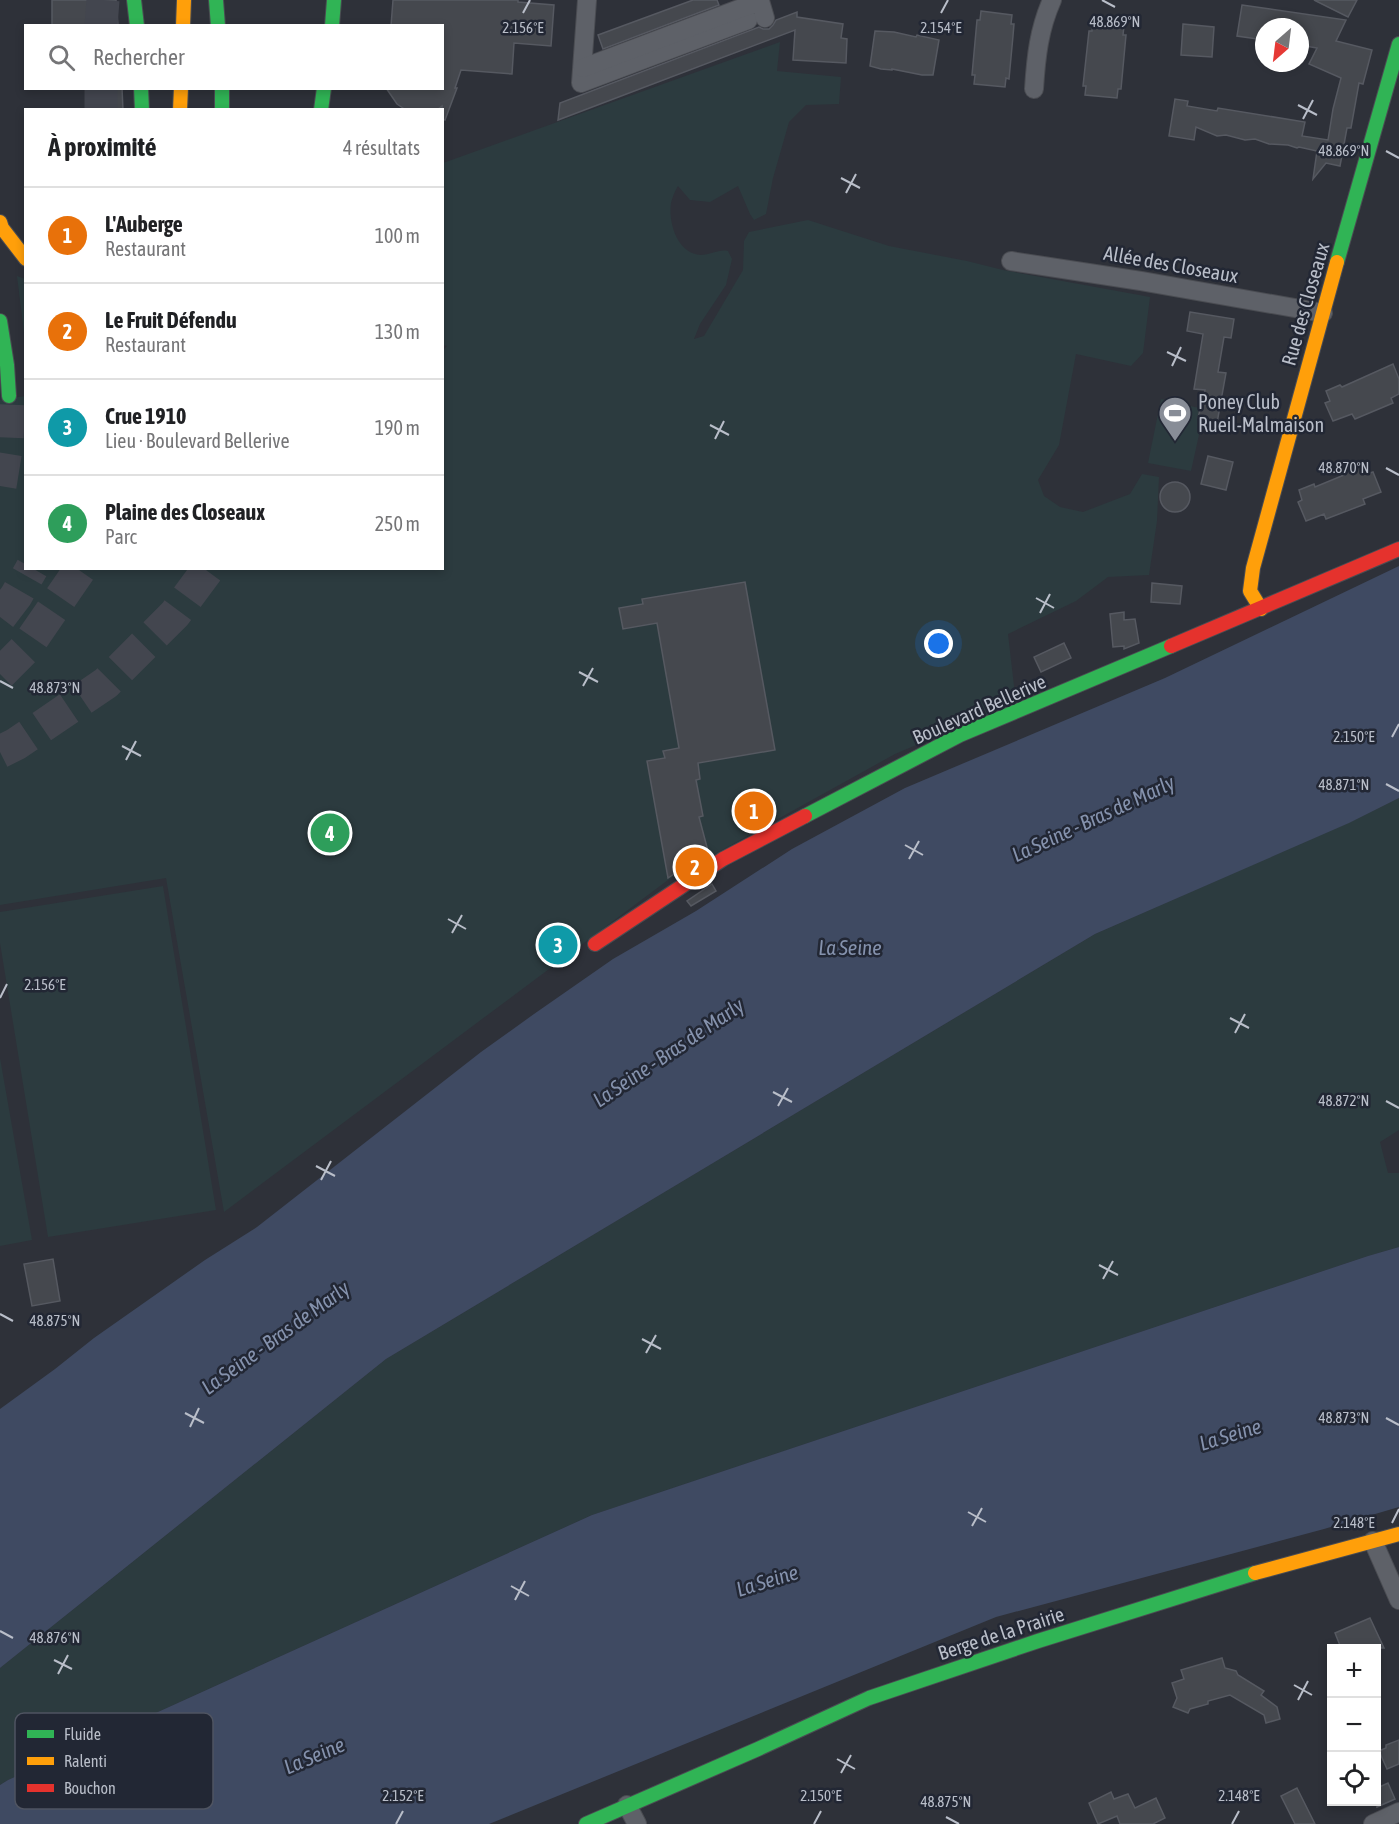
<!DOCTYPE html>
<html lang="fr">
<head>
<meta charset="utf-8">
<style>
  :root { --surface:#fff; --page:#f6f6f6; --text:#202124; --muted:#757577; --line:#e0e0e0; --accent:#ea580c }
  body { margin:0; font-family:"Asap Condensed",sans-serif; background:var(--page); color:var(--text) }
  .controls { position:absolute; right:18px; bottom:18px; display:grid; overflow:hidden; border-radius:0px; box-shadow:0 3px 9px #0003 }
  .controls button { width:54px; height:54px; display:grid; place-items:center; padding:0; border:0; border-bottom:2px solid var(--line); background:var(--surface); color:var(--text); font:30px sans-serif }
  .compass { position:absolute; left:1255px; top:18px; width:54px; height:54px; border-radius:50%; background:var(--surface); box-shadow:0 3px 9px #0003; rotate:208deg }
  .you { position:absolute; left:939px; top:644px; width:21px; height:21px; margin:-15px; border:4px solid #fff; border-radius:50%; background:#1a73e8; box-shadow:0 0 0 9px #1a73e833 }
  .badge { display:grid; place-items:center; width:39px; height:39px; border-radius:50%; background:var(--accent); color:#fff; font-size:20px; font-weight:700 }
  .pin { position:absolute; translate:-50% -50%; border:3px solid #fff; box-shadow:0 2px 6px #0006 }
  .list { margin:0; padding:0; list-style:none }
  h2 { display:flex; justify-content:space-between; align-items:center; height:78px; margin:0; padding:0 24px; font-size:26px }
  h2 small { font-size:20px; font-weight:400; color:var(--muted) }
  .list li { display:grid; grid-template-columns:39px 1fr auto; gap:18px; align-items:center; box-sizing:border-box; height:96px; padding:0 24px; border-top:2px solid var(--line) }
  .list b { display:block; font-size:22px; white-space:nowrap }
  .list p { margin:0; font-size:20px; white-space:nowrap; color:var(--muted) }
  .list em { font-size:20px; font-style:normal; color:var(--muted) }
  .icon { flex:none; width:33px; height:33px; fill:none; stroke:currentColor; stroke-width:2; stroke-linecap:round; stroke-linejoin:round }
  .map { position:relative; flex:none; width:1399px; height:1824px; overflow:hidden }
  .search { position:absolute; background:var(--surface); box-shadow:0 3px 9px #0003; left:24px; top:24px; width:420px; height:66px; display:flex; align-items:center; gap:15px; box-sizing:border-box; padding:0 21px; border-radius:0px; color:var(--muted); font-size:22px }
  .panel { position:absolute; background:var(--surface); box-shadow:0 3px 9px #0003; left:24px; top:108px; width:420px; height:462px; border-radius:0px }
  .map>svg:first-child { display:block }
  .green { fill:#2c3b3f }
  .water { fill:#3f4a62 }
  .building { fill:#45484e; stroke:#565961; stroke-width:1.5 }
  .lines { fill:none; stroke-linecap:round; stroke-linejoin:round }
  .highway-tunnel { stroke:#43464f; stroke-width:33; stroke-dasharray:33 16; stroke-linecap:butt }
  .street-casing { stroke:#4a4c52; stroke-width:20 }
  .fast-casing { stroke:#4a4c52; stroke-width:16 }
  .slow-casing { stroke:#4a4c52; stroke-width:16 }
  .jam-casing { stroke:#4a4c52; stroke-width:16 }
  .street { stroke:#5e6168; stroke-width:18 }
  .fast { stroke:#30b455; stroke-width:14 }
  .slow { stroke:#ff9f0a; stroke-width:14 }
  .jam { stroke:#e5322d; stroke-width:14 }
  .ticks { fill:none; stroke:#b9bec9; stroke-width:2 }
  .labels { text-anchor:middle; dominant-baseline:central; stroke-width:5; stroke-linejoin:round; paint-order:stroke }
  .street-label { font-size:20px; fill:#b9bec9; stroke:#222734 }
  .poi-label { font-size:20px; fill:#b9bec9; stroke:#222734; text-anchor:start }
  .water-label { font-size:21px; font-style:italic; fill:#8592ad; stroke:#222734 }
  .key { fill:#222734; stroke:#4f5461; stroke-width:1.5 }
  .key-label { font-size:16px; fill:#b9bec9 }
  .ticks-label { font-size:15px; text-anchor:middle; fill:#b9bec9; stroke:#222734; stroke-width:5; stroke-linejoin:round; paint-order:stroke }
</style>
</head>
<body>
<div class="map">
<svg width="1399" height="1824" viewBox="0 0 1399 1824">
  <rect width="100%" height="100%" fill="#2e3139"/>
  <g class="green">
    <path d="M780,42L777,71L841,77L839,104L806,105L789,122L773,178L766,214L754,220L750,214L738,186L710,202L690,200L678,186C675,191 672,198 671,203C668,222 677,254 701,255C710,255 719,249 728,251L732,259L726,285L700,324L694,339L704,336L743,270L744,241L749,232L808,220L889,246L967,261L1003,270L1150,297L1143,353L1131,366L1076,354L1059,445L1038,480L1044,496L1060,507L1083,512L1130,494L1142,474L1159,477L1157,521L1149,575L1108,577L1076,601L1008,634L1016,703L895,754L668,880L224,1212L166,878L0,905V400L25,396L26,568H442V351L447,346L442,345L443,163Z"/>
    <polygon points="17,276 25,279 25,341"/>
    <polygon points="1161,399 1199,408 1197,420 1202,421 1191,471 1148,463"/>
    <polygon points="1399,798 1399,1130 1380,1142 1388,1173 1399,1173 1399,1247 1368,1256 592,1515 8,1780 0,1785 0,1668 386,1359 1095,934 1348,823"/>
    <polygon points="163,886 216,1210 48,1237 0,943 0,912"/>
    <polygon points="0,1058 32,1240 0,1246"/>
  </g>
  <g class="water">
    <polygon points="1399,566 1399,798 1349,823 1095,934 386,1359 0,1668 0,1409 55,1369 94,1338 205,1260 257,1227 481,1052 534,1014 613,959 696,911 792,849 905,788 1165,678"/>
    <polygon points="1399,1247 1399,1507 1324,1529 996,1617 489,1824 0,1824 0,1785 8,1780 592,1515 1368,1256"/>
  </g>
  <g class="building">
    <polygon points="52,0 116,0 118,26 52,26"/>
    <polygon points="393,0 518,0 518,2 554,5 551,46 514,43 512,74 461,70 455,88 457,88 445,120 442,119 442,106 437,110 406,110 397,104 386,88 442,88 442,26 391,26"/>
    <polygon points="693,0 717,0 719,5 603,49 598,35"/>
    <polygon points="1314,0 1357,0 1348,17"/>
    <polygon points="1242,5 1346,20 1336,41 1372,50 1363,84 1359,83 1351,128 1347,128 1340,166 1326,163 1313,179 1317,151 1299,147 1297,148 1288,145 1269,144 1255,139 1245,140 1226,135 1217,136 1196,127 1194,140 1169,136 1175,99 1188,101 1187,106 1217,111 1218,108 1305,122 1302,136 1328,140 1333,109 1341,78 1309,64 1317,48 1300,45 1300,27 1264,27 1264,40 1237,36"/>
    <polygon points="981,11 1012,15 1011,24 1014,24 1013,36 1009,79 1006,78 1005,87 974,84 975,75 972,75 977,20 980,20"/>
    <polygon points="797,12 797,17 843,24 841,38 847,39 846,63 793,60 795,30 558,120 560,103 759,27 763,29 769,29 773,25 776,20"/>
    <polygon points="1093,22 1124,26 1123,35 1126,35 1121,89 1118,89 1117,98 1085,95 1086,86 1083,86 1089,31 1092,31"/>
    <polygon points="1183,24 1214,27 1212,57 1181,55"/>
    <polygon points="875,31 894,32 916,37 917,35 939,40 933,75 922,75 892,69 892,70 881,69 870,66"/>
    <polygon points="98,88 122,88 123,110 98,110"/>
    <polygon points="1190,312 1234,319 1231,338 1224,337 1218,372 1226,373 1217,423 1198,418 1205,390 1194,389 1203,334 1187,331"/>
    <polygon points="1393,364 1399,379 1399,394 1391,398 1393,403 1355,419 1352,414 1333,421 1325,403 1330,401 1326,391 1340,385 1342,387"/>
    <polygon points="1208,456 1233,462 1226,490 1201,484"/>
    <polygon points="1366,463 1370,473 1373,472 1381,492 1363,499 1365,504 1326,519 1324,514 1306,521 1298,502 1302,500 1299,490 1314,484 1315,487 1344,475 1343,472"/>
    <circle cx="1175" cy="497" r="15"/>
    <polygon points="745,582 775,750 698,763 700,779 696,780 703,816 699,817 708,851 668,878 647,761 665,758 663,751 679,748 657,623 623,629 619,608 643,604 642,599"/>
    <polygon points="1152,583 1182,586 1180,604 1151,602"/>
    <polygon points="1124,612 1124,620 1135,619 1139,643 1124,649 1124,646 1113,647 1110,614"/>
    <polygon points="1064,643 1071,658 1041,672 1034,657"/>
    <polygon points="712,884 716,891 691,906 687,901"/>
    <polygon points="53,1259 60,1301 32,1306 24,1264"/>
    <polygon points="1370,1618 1384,1648 1341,1648 1335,1633"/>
    <polygon points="1222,1658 1225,1668 1236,1671 1238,1675 1264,1691 1261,1695 1277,1707 1280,1719 1266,1723 1264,1715 1230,1695 1208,1701 1208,1704 1190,1709 1188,1713 1173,1707 1177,1698 1172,1683 1184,1679 1181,1670"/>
    <polygon points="1399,1740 1399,1764 1387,1769 1379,1751 1386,1748 1386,1745"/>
    <polygon points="1388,1783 1395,1799 1377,1807 1377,1788"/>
    <polygon points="1297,1788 1315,1824 1295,1824 1281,1796"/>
    <polygon points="1111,1792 1114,1799 1128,1794 1135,1808 1156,1798 1165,1818 1153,1824 1120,1824 1117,1816 1098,1824 1089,1803"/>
  </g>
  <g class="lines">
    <g class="highway-tunnel">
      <polyline points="101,26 103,0"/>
      <polyline points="101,88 101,110"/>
      <polyline points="0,486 7,443 9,396"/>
      <polyline points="0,617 16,596 32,568"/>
      <polyline points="0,674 26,648 81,568"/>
      <polyline points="0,752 16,744 106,683 175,614 209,568"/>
    </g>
    <defs>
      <g id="street">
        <polyline points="587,0 581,83 748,20"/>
        <polyline points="583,68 760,1 765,18"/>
        <path d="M1034,89C1036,57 1039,29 1052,0"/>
        <polyline points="1011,261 1141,281 1323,313"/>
        <polyline points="1373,1541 1399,1600"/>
        <polyline points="627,1805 637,1824"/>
        <polyline points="1373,1824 1399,1812"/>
      </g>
      <g id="fast">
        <polyline points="134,0 137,26"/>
        <polyline points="216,0 218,26"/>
        <polyline points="332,26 334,0"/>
        <polyline points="141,88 142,110"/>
        <polyline points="222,88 222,110"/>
        <polyline points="321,110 324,88"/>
        <polyline points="1337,262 1399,44"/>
        <polyline points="0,321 7,365 9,396"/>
        <polyline points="805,816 960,735 1171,646"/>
        <polyline points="586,1824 758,1749 869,1698 1038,1641 1255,1573"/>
      </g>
      <g id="slow">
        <polyline points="183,26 184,0"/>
        <polyline points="180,110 181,88"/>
        <polyline points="0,222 2,228 26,259"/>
        <polyline points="1261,609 1250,591 1253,568 1337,262"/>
        <polyline points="1255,1573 1399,1534"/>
      </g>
      <g id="jam">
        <polyline points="1171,646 1399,549"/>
        <polyline points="595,944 723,859 805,816"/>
      </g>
    </defs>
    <use href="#street" class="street-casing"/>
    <use href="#fast" class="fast-casing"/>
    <use href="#slow" class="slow-casing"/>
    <use href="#jam" class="jam-casing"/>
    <use href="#street" class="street"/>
    <use href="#fast" class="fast"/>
    <use href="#slow" class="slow"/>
    <use href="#jam" class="jam"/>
  </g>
  <path class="ticks" d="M1102,0L1115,7M523,13L530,0M941,13L948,0M1298,105L1317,115M1303,119L1313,100M1386,151L1399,158M841,178L860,188M846,193L856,174M1167,352L1186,361M1172,366L1181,347M710,425L729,435M715,439L724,421M1386,468L1399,475M1036,598L1054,608M1040,613L1050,594M579,672L598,682M0,681L13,688M583,686L593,668M1392,737L1399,724M122,746L141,756M126,760L136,741M1386,784L1399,791M905,845L923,855M909,859L919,841M448,919L466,929M452,933L462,915M0,998L7,984M1230,1018L1249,1028M1235,1033L1245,1014M773,1092L792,1102M1386,1101L1399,1108M778,1106L788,1088M316,1166L335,1176M321,1180L331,1161M1099,1265L1118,1275M1103,1279L1113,1261M0,1314L13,1321M642,1339L661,1349M646,1353L656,1335M185,1413L204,1423M1386,1418L1399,1425M190,1427L199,1408M968,1512L986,1522M1392,1523L1399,1509M972,1526L982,1508M511,1586L529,1596M515,1600L525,1581M0,1631L13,1638M54,1660L72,1669M58,1674L68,1655M1294,1685L1312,1695M1298,1700L1308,1681M837,1759L855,1769M841,1773L851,1755M946,1817L959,1824M396,1824L403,1811M814,1824L821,1811M1232,1824L1239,1811"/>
  <defs>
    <symbol id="stadium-pin" viewBox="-11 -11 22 30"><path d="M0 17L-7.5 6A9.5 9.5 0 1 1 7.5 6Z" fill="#888d97" stroke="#222734"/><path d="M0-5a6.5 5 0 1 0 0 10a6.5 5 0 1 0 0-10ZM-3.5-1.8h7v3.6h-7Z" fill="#fff"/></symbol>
  </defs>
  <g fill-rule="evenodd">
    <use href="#stadium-pin" x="1156" y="394" width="38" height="52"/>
  </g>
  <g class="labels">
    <g class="street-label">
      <text transform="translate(1171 264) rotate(10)">Allée des Closeaux</text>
      <text transform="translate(1305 304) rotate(-74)">Rue des Closeaux</text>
      <text transform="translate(979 709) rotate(-24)">Boulevard Bellerive</text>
      <text transform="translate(1001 1633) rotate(-18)">Berge de la Prairie</text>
    </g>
    <g class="poi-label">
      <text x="1198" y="401">Poney Club<tspan x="1198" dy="23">Rueil-Malmaison</tspan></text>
    </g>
    <g class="water-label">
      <text transform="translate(1093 818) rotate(-25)">La Seine - Bras de Marly</text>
      <text x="850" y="947">La Seine</text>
      <text transform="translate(668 1052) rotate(-34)">La Seine - Bras de Marly</text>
      <text transform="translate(275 1337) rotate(-36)">La Seine - Bras de Marly</text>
      <text transform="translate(1230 1434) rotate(-17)">La Seine</text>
      <text transform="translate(767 1580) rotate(-17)">La Seine</text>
      <text transform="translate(314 1755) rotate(-23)">La Seine</text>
    </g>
  </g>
  <rect x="15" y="1713" width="198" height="96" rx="9" class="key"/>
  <rect x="27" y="1730" width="27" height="8" fill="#30b455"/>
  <rect x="27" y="1757" width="27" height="8" fill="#ff9f0a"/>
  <rect x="27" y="1784" width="27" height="8" fill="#e5322d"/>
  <g class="key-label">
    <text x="64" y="1740">Fluide</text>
    <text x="64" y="1767">Ralenti</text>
    <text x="64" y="1794">Bouchon</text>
  </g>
  <g class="ticks-label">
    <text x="1115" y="27">48.869°N</text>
    <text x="523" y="33">2.156°E</text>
    <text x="941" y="33">2.154°E</text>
    <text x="1344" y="156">48.869°N</text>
    <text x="1344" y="473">48.870°N</text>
    <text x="55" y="693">48.873°N</text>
    <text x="1354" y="742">2.150°E</text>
    <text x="1344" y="790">48.871°N</text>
    <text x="45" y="990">2.156°E</text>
    <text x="1344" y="1106">48.872°N</text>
    <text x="55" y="1326">48.875°N</text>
    <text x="1344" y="1423">48.873°N</text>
    <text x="1354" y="1528">2.148°E</text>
    <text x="55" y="1643">48.876°N</text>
    <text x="403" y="1801">2.152°E</text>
    <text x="821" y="1801">2.150°E</text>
    <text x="1239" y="1801">2.148°E</text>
    <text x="946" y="1807">48.875°N</text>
  </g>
</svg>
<div class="controls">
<button>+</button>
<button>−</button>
<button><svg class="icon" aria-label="locate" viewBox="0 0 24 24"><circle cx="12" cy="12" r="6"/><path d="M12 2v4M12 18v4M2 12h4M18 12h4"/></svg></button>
</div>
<svg class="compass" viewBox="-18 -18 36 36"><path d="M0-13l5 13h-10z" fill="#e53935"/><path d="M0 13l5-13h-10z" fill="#757577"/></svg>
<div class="you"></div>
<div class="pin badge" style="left:754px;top:811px;background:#e8710a">1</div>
<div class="pin badge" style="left:695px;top:867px;background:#e8710a">2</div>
<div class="pin badge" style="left:558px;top:945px;background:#0f9aa8">3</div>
<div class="pin badge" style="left:330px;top:833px;background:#2e9e5b">4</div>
<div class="search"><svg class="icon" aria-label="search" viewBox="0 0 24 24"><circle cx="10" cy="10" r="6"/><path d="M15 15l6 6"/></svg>Rechercher</div>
<section class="panel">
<h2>À proximité<small>4 résultats</small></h2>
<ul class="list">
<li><span class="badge" style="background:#e8710a">1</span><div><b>L'Auberge</b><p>Restaurant</p></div><em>100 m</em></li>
<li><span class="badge" style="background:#e8710a">2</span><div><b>Le Fruit Défendu</b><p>Restaurant</p></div><em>130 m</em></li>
<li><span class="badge" style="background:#0f9aa8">3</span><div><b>Crue 1910</b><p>Lieu · Boulevard Bellerive</p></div><em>190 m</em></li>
<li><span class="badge" style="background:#2e9e5b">4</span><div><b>Plaine des Closeaux</b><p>Parc</p></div><em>250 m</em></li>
</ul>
</section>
</div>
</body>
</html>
